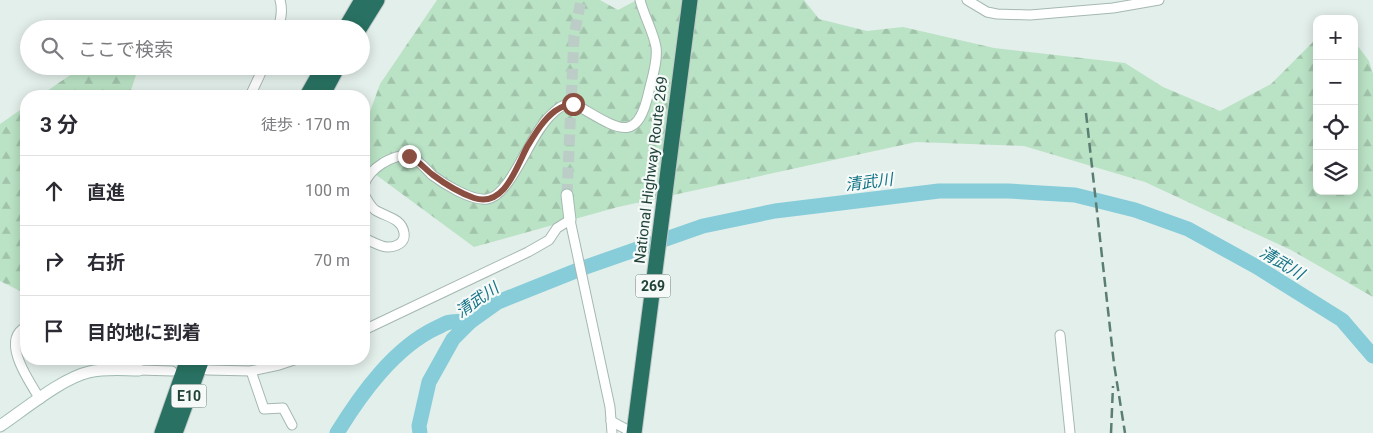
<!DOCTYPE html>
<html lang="ja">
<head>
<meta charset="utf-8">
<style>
  :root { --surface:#fff; --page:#f7f7f7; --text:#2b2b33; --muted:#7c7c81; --line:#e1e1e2 }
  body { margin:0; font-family:Roboto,"Noto Sans JP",sans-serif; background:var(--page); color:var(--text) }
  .controls { position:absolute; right:15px; top:15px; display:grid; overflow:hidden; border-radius:10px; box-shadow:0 2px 12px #0003 }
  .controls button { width:45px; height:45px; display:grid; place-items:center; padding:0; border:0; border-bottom:1px solid var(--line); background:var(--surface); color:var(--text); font:25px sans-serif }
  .stop { position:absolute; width:15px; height:15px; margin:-11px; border:4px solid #8a4f40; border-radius:50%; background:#fff }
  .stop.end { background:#8a4f40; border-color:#fff; box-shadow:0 1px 5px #0008 }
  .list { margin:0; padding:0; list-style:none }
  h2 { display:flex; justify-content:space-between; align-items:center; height:65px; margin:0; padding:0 20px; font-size:21px }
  h2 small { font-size:16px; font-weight:400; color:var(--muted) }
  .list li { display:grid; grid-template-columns:32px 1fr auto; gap:15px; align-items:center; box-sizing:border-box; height:70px; padding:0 20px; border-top:1px solid var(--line) }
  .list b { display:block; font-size:19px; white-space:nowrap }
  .list em { font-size:16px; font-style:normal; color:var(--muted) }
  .icon { flex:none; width:28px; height:28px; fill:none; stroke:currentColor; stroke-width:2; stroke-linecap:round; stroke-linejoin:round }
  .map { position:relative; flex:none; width:1373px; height:433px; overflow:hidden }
  .search { position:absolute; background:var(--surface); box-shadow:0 2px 12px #0003; left:20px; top:20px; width:350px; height:55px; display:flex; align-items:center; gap:12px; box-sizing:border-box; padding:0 18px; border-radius:28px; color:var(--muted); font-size:19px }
  .panel { position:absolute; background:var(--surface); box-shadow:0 2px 12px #0003; left:20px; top:90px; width:350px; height:275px; border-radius:20px }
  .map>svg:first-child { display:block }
  .forest { fill:url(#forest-firs) }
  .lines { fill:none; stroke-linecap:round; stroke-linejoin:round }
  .river { stroke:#86ccd9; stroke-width:15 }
  .secondary-tunnel { stroke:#bcccc7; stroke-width:11; stroke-dasharray:11 5.5; stroke-linecap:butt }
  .street-casing { stroke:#a5b8b1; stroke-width:11 }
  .secondary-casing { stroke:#a0bcb2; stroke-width:13 }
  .highway-casing { stroke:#c1cac8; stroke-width:17 }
  .street { stroke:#fff; stroke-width:9 }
  .secondary { stroke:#fff; stroke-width:11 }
  .highway { stroke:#297263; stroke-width:15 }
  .rail { stroke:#5b7e74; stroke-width:2.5; stroke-dasharray:10 5; stroke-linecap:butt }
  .route { stroke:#8a4f40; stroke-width:6 }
  .labels { text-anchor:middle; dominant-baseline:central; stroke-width:4.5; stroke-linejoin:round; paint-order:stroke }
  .shield { fill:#f5faf8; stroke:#617972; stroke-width:1 }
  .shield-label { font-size:14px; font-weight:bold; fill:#214239 }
  .street-label { font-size:15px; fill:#214239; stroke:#f5faf8 }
  .water-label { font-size:16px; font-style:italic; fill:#147386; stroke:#f5faf8 }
</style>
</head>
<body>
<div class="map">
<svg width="1373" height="433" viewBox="0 0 1373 433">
  <defs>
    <pattern id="forest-firs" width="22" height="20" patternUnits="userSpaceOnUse" patternTransform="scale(1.25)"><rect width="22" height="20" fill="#bae2c5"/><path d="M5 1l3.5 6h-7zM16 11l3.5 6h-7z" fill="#a0c3aa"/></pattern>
  </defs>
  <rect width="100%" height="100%" fill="#e3efea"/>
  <g class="forest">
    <polygon points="437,0 600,0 618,10 637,0 804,0 819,19 867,31 903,27 994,48 1125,63 1163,87 1220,111 1271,84 1317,38 1317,191 1354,191 1354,41 1369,61 1373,74 1373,297 1291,250 1145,182 1024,146 916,142 618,207 474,247 364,166 364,128 380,84"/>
    <polygon points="83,66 139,66 129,96 40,96"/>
    <polygon points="26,106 26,294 0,281 0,124"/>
  </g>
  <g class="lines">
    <g class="river">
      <path d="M337,433C361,394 394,348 436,328C441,326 446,322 451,322C457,321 464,322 470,322"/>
      <polyline points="420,433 419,426 429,382 453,339 470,322 498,302 583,268 703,226 775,211 939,191 1008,191 1075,195 1135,210 1188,229 1257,267 1342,320 1373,356"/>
    </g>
    <polyline class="secondary-tunnel" points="567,195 574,36 581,0"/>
    <defs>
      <g id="street">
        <polyline points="967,0 987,12 997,14 1030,15 1113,8 1159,0"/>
        <path d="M278,29C281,19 283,10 280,0"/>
        <polyline points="250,96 264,66"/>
        <path d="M364,185C367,176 375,168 383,163C390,159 401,154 409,156C418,159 425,168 432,175C444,184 471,201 487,199C511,196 530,133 552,114C556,110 562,105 568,104C574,103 580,107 585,110C621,131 638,142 649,91C652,78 658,61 656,47C653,31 644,16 640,0"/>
        <path d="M364,194C367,200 370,206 375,210C386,217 402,218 404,233C406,245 391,249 382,246C376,244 370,241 364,238"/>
        <path d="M26,327C0,340 29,381 40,399"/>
        <polyline points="364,330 528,252 549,240 557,228 570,220 610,407 612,433"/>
        <polyline points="1060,335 1070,433"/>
        <polyline points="139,370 172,371"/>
        <polyline points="207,370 251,371 279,365 297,359"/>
        <polyline points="251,371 264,409 283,408 292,425"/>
        <polyline points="611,421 633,433 634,432"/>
      </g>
      <g id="secondary">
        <polyline points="567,195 570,220"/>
        <path d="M0,426C24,410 62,378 89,372C106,368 123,370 139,370"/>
      </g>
      <g id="highway">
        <polyline points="345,29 362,0"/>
        <polyline points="359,29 377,0"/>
        <polyline points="307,96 324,66"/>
        <polyline points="322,96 338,66"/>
        <polyline points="162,433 188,359"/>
        <polyline points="175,433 202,359"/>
        <polyline points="634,433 690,0"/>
      </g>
    </defs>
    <use href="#street" class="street-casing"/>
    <use href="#secondary" class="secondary-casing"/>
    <use href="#highway" class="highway-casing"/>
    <use href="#street" class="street"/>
    <use href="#secondary" class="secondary"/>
    <use href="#highway" class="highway"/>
    <g class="rail">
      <polyline points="1086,113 1114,364 1125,433"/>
      <polyline points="1111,433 1113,386"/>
    </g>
  </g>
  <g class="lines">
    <path class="route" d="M409,156C419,161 425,169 433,175C445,184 460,193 474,198C504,208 516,168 527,147C535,134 543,120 555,111C561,107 566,104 573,104"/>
  </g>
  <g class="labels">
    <g class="shield">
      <rect x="635.5" y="274.5" width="35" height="23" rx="4"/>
      <rect x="171.5" y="384.5" width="35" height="23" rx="4"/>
    </g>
    <g class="shield-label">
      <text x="653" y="286">269</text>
      <text x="189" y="396">E10</text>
    </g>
    <g class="street-label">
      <text transform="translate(651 170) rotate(-83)">National Highway Route 269</text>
    </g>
    <g class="water-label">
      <text transform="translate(869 182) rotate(-7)">清武川</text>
      <text transform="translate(1282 263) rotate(31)">清武川</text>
      <text transform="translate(477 300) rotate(-35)">清武川</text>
    </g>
  </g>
</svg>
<div class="controls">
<button>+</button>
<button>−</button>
<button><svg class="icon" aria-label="locate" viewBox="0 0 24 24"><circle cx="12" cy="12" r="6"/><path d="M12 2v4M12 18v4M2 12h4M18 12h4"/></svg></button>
<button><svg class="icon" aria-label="layers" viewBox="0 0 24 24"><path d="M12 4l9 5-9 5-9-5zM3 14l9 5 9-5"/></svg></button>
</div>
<div class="stop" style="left:573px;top:104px"></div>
<div class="stop end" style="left:409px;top:156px"></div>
<div class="search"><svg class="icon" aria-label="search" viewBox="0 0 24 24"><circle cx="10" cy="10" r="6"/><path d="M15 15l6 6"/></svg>ここで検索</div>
<section class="panel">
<h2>3 分<small>徒歩 · 170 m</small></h2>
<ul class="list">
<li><svg class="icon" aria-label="ahead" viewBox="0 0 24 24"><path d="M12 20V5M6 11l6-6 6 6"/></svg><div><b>直進</b></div><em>100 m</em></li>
<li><svg class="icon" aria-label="right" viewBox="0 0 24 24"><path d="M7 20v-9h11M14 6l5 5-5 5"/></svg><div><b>右折</b></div><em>70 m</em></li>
<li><svg class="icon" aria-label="arrive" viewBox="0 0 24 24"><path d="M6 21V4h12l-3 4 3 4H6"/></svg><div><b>目的地に到着</b></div></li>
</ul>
</section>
</div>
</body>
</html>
